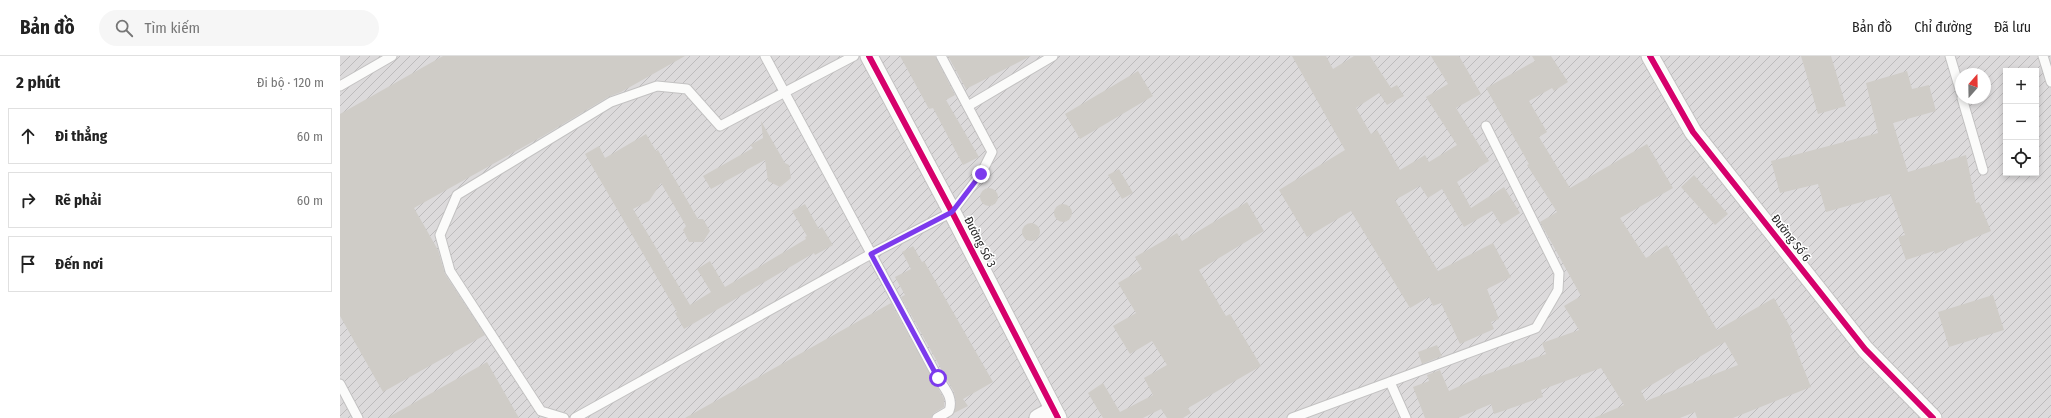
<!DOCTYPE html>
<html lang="vi">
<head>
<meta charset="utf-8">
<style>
  :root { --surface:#fff; --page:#f6f6f6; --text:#222; --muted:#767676; --line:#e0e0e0 }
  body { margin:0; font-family:"Fira Sans Condensed",sans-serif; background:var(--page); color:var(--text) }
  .controls { position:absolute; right:12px; top:12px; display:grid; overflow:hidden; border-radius:0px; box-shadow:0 2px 6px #0003 }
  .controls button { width:36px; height:36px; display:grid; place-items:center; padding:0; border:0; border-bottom:1px solid var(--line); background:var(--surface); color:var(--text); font:20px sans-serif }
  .compass { position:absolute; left:1615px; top:12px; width:36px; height:36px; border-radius:50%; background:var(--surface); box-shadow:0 2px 6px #0003; rotate:20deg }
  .stop { position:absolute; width:12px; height:12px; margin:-9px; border:3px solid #7c3aed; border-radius:50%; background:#fff }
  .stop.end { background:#7c3aed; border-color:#fff; box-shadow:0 1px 4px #0008 }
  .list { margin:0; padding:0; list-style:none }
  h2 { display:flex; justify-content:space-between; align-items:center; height:52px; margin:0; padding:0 16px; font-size:17px }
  h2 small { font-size:13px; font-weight:400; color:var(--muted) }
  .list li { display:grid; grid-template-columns:26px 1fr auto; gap:12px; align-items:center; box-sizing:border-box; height:56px; margin:0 8px 8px; padding:0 8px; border:1px solid var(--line); border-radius:0px }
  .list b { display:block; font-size:15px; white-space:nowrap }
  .list em { font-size:13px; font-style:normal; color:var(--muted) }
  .icon { flex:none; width:22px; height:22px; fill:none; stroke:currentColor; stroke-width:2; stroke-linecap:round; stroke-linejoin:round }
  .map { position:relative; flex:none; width:1711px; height:362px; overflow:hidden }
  header { display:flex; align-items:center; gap:24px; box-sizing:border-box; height:56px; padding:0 20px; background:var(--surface); border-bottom:1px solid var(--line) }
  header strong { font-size:19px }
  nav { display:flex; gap:22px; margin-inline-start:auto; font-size:14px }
  .search { width:280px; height:36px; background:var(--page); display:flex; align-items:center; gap:10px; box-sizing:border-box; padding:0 14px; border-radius:22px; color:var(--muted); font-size:15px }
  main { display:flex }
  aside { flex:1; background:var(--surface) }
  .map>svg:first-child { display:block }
  .industrial { fill:url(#industrial-furrows); fill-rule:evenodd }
  .building { fill:#cfccc7; fill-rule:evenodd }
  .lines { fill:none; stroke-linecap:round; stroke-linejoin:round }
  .service-casing { stroke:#c3c2c2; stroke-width:11 }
  .minor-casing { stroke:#c3c2c2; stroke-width:19 }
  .service { stroke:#fbfbfa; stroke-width:9 }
  .minor { stroke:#fbfbfa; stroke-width:17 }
  .cycleway-casing { stroke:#fff; stroke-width:8 }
  .cycleway { stroke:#d6006c; stroke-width:6 }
  .route { stroke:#7c3aed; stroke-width:5 }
  .labels { text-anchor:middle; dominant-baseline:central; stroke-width:3; stroke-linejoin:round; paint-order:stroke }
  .street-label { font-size:12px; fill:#272727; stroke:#fff }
</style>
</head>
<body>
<header>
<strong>Bản đồ</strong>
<div class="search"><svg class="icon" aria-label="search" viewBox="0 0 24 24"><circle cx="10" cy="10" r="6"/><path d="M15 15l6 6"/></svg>Tìm kiếm</div>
<nav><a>Bản đồ</a><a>Chỉ đường</a><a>Đã lưu</a></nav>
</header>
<main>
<aside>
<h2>2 phút<small>Đi bộ · 120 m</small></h2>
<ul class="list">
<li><svg class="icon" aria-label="ahead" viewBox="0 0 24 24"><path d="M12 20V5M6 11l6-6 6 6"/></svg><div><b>Đi thẳng</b></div><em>60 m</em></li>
<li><svg class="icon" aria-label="right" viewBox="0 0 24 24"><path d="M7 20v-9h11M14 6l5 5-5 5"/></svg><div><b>Rẽ phải</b></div><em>60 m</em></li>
<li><svg class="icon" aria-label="arrive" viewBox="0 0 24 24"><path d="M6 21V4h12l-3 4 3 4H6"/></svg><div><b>Đến nơi</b></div></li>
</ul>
</aside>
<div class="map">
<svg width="1711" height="362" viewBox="0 0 1711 362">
  <defs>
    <pattern id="industrial-furrows" width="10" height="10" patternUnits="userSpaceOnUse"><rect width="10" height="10" fill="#dcdadb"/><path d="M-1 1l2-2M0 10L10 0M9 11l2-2" fill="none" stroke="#bdbbbc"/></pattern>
  </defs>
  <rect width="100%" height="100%" fill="#e6e3dc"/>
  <path class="industrial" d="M0,0H1711V362H0ZM1666,15H1696V117H1666ZM1621,18H1645V42H1621Z"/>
  <g class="building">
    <polygon points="103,0 345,0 281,36 268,41 203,80 74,152 98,194 105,218 145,279 43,336 0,260 0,58"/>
    <polygon points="560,0 595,0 615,39 606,44 639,101 623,109 593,52 589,53"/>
    <polygon points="608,0 691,0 626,33"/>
    <polygon points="952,0 986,0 993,13 1014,0 1030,0 1051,32 1057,29 1064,40 1047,49 1039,37 1016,52 1031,78 1037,74 1060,114 1085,99 1089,106 1117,89 1086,41 1108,28 1091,0 1119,0 1141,38 1116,52 1149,105 1117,126 1131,152 1164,131 1180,157 1161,169 1152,155 1124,171 1102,133 1088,142 1080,130 1055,144 1098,215 1153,187 1171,221 1147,233 1159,263 1151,266 1154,273 1120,288 1101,247 1093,250 1089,241 1070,252 1011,155 967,181 939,134 1005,94"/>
    <path d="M1192,0H1211L1228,26L1214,35L1212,32L1189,45L1207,76L1199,81L1230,132L1307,88L1333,132L1280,162L1306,202L1327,189L1377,274L1434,242L1453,276L1450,278L1471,331L1393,362H1357L1355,356L1340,362H1254L1284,349L1261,312L1201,334L1203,341L1154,358L1151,348L1118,362H1085L1073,331L1089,325L1087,319L1100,314L1109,335L1141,320L1206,298L1202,287L1239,274L1224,250L1241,240L1200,166L1217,156L1187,109L1189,108L1146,32L1195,5ZM1385,286L1398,309L1306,345L1301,335Z"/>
    <polygon points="1461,0 1491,0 1506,50 1478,58"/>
    <polygon points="798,15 813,40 740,83 725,58"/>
    <polygon points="1567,15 1572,33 1589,29 1596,55 1553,67 1568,116 1626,99 1636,147 1639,146 1651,175 1595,198 1594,195 1566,204 1558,181 1565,179 1550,138 1486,156 1478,128 1440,137 1431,105 1538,77 1526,27"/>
    <polygon points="421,65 445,107 449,109 451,122 440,131 428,125 425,104 371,133 363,120 413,92 410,89 423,82"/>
    <polygon points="306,78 316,95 318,94 358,163 363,163 370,175 363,186 349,186 343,174 346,170 321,127 309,145 293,153 350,249 371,236 357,213 370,205 385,231 466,183 465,181 467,180 452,155 465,148 479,173 482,171 493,189 475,199 474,197 344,273 335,257 337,256 245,98 259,90 265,102"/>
    <polygon points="779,113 793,137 782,143 768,119"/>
    <polygon points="1354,119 1388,158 1375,169 1341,131"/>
    <circle cx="649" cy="141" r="9"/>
    <polygon points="907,146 924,175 859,214 886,260 890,258 921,310 848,352 851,357 843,362 827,362 821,353 803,362 763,362 748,337 763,327 780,356 813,339 804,322 827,309 812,285 790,298 773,270 796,257 778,227 802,213 795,201 837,177 842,185"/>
    <circle cx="723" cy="157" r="9"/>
    <circle cx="691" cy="176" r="9"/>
    <polygon points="573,190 582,206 584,205 653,326 623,343 628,350 614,357 616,346 614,336 561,241 565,239 555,221 571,213 562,196"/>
    <polygon points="1653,239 1664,274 1609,291 1598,256"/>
    <polygon points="551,247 604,343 604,351 594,357 591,362 345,362"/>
    <polygon points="1097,289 1102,300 1082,308 1078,296"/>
    <polygon points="147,306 179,362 47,362"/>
  </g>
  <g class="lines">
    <defs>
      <g id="service">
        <path d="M425,0L598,322C605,333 614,342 609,355L597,362"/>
        <polyline points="1610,0 1621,37"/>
        <polyline points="1703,0 1711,26"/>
        <polyline points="0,30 52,0"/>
        <polyline points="1622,42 1643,114"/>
        <polyline points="628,50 713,0"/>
        <polyline points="1050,326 1066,362"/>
        <polyline points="0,328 18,362"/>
        <polyline points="224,362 201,355 110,215 100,179 117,139 271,46 317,30 347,33 380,70 514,0"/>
        <polyline points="235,362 531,198 612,156 641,118 652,96 601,0"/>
        <polyline points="952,362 1196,272 1218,234 1219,217 1146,70"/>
      </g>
      <g id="minor">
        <polyline points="529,0 612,156 718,362"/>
        <polyline points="1310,0 1353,76 1525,293 1593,362"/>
        <polyline points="698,362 713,354"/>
      </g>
    </defs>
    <use href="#service" class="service-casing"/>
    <use href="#minor" class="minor-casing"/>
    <use href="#service" class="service"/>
    <use href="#minor" class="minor"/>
    <defs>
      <g id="cycleway">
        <polyline points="529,0 612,156 718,362"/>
        <polyline points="1310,0 1353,76 1525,293 1593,362"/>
      </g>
    </defs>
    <use href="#cycleway" class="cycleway-casing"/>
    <use href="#cycleway" class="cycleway"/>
  </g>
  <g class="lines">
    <polyline class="route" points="598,322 531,198 612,156 641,118"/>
  </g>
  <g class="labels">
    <g class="street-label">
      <text transform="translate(1451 182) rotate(52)">Đường Số 6</text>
      <text transform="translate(640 186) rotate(63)">Đường Số 3</text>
    </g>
  </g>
</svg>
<div class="controls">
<button>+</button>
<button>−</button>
<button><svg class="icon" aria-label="locate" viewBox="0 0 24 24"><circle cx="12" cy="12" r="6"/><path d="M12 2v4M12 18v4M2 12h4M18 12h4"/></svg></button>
</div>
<svg class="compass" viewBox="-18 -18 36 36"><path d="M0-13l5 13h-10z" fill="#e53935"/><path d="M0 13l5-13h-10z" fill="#767676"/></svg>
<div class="stop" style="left:598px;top:322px"></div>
<div class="stop end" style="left:641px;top:118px"></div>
</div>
</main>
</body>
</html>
